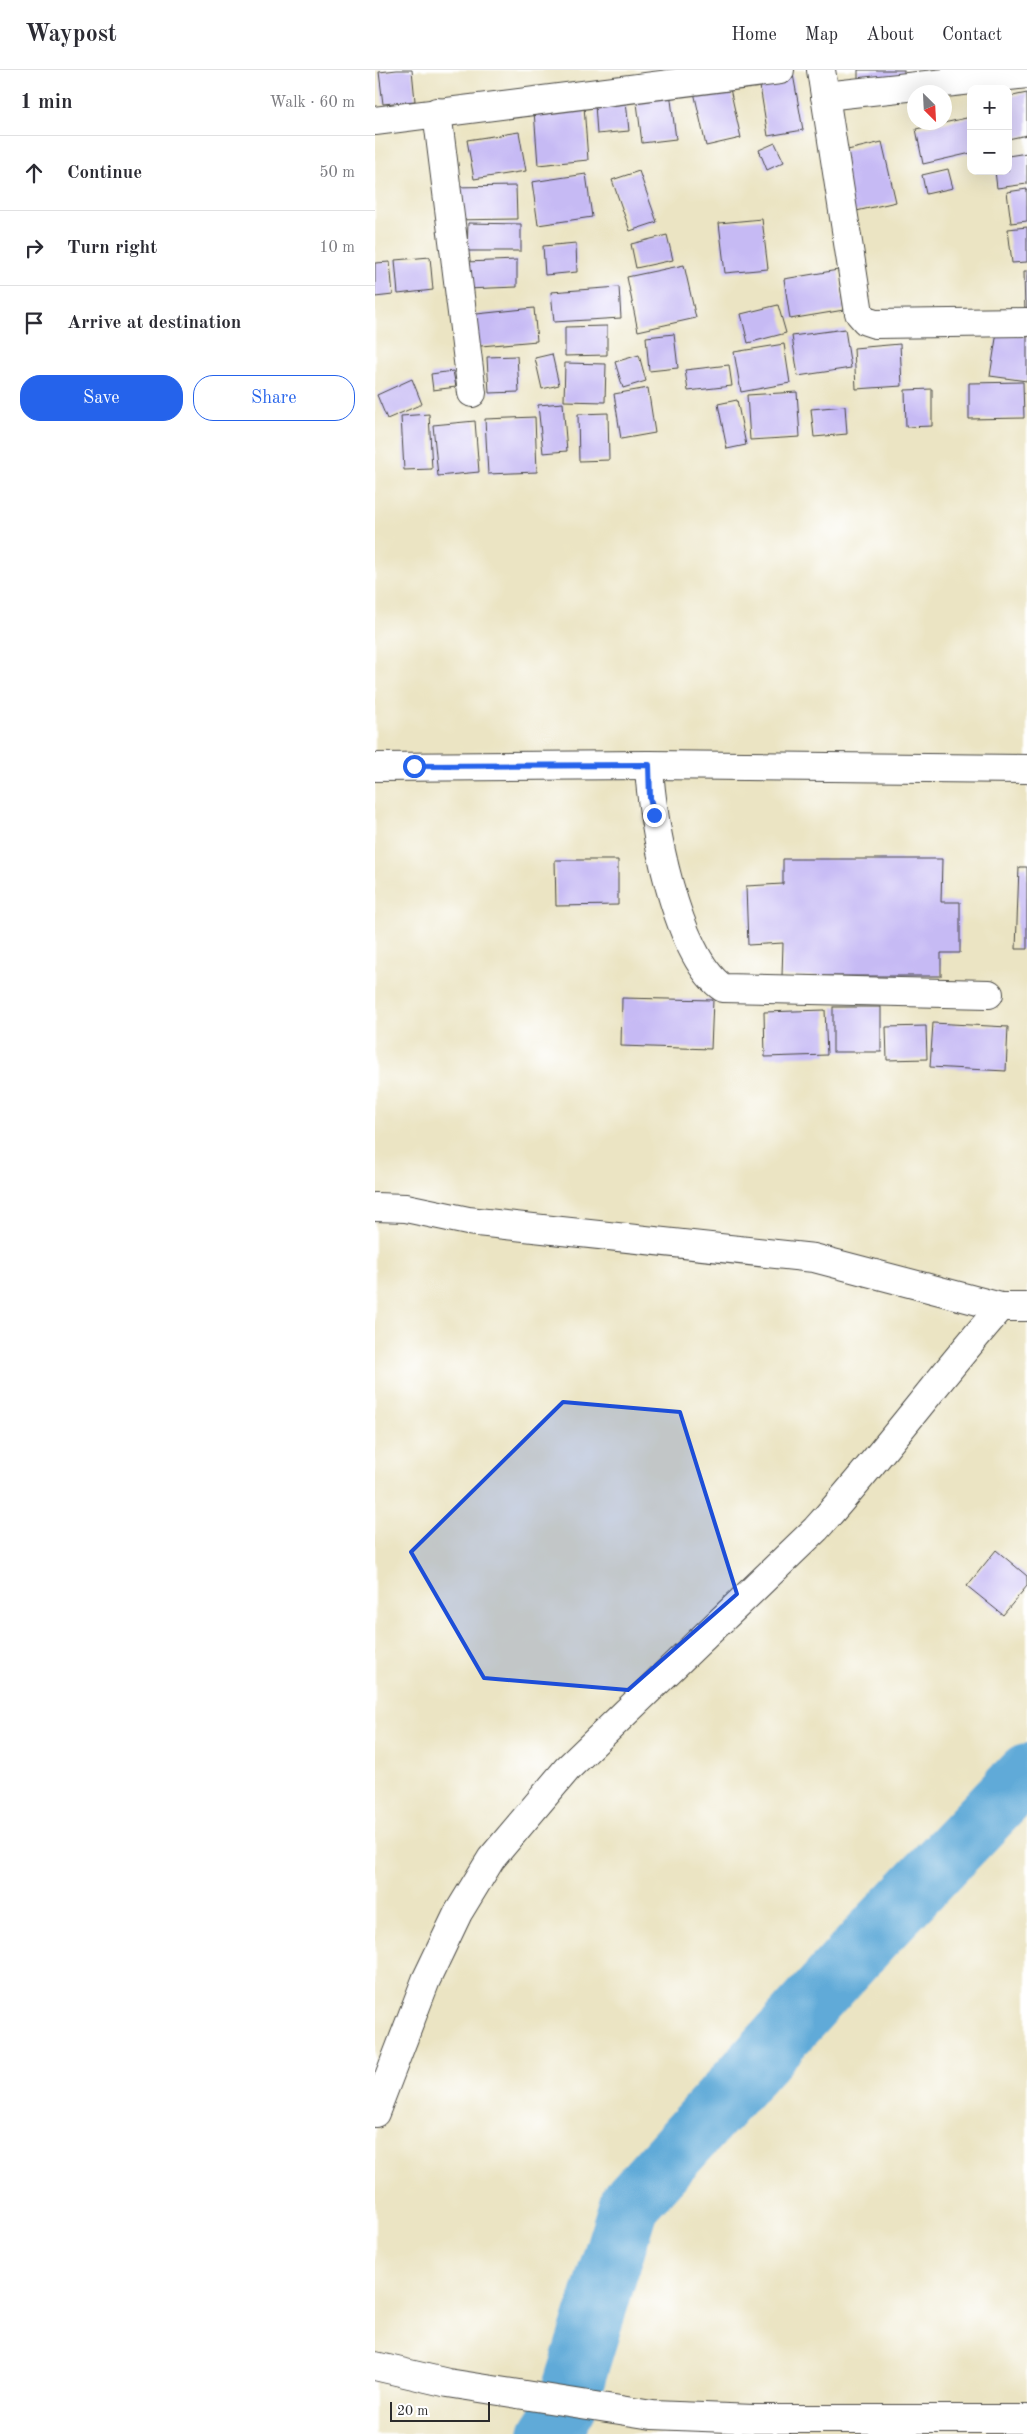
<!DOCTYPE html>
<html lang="en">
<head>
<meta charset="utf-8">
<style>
  :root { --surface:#fff; --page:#f2f2f3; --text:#2b2b33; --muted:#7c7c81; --line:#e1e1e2; --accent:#2563eb }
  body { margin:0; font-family:"Old Standard TT",serif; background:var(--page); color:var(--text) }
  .controls { position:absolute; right:15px; top:15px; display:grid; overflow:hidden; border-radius:10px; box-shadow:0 5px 20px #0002 }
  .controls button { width:45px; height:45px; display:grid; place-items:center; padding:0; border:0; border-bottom:1px solid var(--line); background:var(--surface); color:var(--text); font:25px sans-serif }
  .compass { position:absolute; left:532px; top:15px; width:45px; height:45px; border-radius:50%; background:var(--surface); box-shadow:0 5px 20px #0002; rotate:156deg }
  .scale { position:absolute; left:15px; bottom:12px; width:100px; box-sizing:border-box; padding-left:5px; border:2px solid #2b2b2b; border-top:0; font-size:14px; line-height:18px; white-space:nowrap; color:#2b2b2b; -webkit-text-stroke:4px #fff; paint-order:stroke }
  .stop { position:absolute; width:15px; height:15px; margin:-11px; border:4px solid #2563eb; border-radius:50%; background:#fff }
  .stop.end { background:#2563eb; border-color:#fff; box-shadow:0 1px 5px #0008 }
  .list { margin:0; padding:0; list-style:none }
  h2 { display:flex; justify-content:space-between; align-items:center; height:65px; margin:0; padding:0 20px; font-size:21px }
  h2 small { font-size:16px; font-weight:400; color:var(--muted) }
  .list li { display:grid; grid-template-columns:32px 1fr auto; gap:15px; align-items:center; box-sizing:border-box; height:75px; padding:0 20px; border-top:1px solid var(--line) }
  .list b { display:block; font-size:19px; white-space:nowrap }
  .list em { font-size:16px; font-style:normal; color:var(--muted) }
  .actions { display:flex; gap:10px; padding:15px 20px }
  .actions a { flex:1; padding:11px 0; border:1px solid var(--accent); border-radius:20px; text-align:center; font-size:18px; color:var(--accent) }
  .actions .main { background:var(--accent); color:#fff }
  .icon { flex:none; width:28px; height:28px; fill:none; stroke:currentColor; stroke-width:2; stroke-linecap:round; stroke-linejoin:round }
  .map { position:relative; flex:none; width:652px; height:2364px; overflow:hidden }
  header { display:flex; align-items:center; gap:30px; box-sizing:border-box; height:70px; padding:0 25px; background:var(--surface); border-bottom:1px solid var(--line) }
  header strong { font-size:24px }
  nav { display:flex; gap:28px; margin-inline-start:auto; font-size:18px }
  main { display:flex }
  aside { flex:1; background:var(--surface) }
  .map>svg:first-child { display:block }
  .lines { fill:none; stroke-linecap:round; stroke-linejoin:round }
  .river { stroke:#60aad8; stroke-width:60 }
  .building { fill:#c6baf4 }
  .minor-casing { stroke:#484742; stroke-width:30 }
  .minor { stroke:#fff; stroke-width:28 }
  .route { stroke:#2563eb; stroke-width:6 }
  .marked { fill:#1d4ed8; fill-opacity:0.2; stroke:#1d4ed8; stroke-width:4; stroke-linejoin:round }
</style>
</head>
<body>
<header>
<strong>Waypost</strong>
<nav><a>Home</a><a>Map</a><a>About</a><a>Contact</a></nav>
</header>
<main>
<aside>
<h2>1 min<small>Walk · 60 m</small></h2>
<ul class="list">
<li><svg class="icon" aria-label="ahead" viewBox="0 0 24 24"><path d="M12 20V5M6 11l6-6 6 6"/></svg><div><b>Continue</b></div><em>50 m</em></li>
<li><svg class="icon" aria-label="right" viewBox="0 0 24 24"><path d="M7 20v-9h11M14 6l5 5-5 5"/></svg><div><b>Turn right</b></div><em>10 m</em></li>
<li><svg class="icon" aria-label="arrive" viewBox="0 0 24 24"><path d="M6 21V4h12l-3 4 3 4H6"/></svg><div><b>Arrive at destination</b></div></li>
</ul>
<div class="actions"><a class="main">Save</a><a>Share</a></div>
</aside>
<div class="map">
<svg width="652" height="2364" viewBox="0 0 652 2364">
  <rect width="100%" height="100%" fill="#fff"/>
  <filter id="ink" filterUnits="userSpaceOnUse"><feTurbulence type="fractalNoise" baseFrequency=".02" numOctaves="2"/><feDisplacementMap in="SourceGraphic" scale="10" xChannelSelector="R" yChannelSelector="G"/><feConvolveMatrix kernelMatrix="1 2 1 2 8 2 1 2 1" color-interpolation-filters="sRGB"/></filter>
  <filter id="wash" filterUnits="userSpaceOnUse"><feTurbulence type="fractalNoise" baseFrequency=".0096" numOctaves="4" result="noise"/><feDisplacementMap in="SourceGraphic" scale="20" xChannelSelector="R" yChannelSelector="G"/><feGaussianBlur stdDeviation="1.12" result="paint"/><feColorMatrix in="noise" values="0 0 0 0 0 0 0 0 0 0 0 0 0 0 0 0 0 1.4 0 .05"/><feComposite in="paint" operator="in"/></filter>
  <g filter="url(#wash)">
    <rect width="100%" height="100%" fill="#ebe4c3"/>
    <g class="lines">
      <polyline class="river" points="174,2364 191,2338 254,2134 508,1854 652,1703"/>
    </g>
    <g id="blocks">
      <g class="building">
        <polygon points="22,0 37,0 40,31 8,34 4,2"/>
        <rect x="483" y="0" width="46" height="13"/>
        <polygon points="418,4 428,60 393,66 384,10"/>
        <polygon points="354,14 366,68 331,76 319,22"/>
        <polygon points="295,22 301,69 267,73 261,25"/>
        <polygon points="652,23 652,65 633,69 633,27"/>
        <polygon points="251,31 254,61 222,64 220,34"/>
        <polygon points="209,36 213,90 163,95 159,41"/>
        <polygon points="596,47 596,83 548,94 541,59"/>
        <polygon points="144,62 151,101 99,109 92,70"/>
        <polygon points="507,72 521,132 477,142 464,82"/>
        <polygon points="400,73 409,92 392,100 384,80"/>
        <polygon points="652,83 652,114 622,118 620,101 633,101 633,86"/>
        <polygon points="573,99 578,118 551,124 547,105"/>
        <polygon points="264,101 282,152 255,161 237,110"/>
        <polygon points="211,104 217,147 163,155 157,112"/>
        <polygon points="141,116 142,149 77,150 77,117"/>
        <polygon points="652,119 652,151 636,153 632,122"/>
        <polygon points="387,149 393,199 350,203 344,153"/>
        <polygon points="93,153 146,154 146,181 92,181"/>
        <polygon points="652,157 652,192 637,193 633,159"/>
        <polygon points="292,165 298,190 261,198 256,174"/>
        <polygon points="201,173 202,202 170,205 168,176"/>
        <polygon points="55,187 58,220 23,224 20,190"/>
        <polygon points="142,190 142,217 91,219 90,192"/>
        <polygon points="15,192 18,225 0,227 0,193"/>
        <polygon points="309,195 321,248 263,261 252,207"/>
        <polygon points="463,200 469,240 415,249 409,209"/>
        <polygon points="649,201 652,201 652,244 650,244"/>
        <polygon points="244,217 246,248 179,252 176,222"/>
        <polygon points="403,235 411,263 373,273 366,244"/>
        <polygon points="159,238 162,271 95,277 92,245"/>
        <polygon points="232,256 232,285 190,286 190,257"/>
        <polygon points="470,259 476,298 423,306 417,266"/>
        <polygon points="622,262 652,267 652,311 615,306"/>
        <polygon points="299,264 303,298 274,301 271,267"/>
        <polygon points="409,274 415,313 366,322 359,282"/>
        <polygon points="525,274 527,316 481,319 479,278"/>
        <polygon points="177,284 184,315 167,319 160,288"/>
        <polygon points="264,285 271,311 248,318 240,292"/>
        <polygon points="142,286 144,322 114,323 112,287"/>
        <polygon points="190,293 231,294 230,332 189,331"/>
        <polygon points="354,295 357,316 313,321 310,300"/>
        <polygon points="78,301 81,317 58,320 56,304"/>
        <polygon points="37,309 47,334 12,349 2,325"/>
        <polygon points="648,312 649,348 594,349 594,313"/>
        <polygon points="273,318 280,363 246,369 239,324"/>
        <polygon points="557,319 557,356 531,357 530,320"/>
        <polygon points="422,322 425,367 375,370 372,325"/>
        <polygon points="362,330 371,375 352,379 343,334"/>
        <polygon points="188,333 192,381 168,383 163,335"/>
        <polygon points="470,336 472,364 439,367 436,339"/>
        <polygon points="233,343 234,390 204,391 203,344"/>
        <polygon points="54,344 57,399 29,400 26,346"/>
        <polygon points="160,347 162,402 113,404 110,349"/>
        <polygon points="100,351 104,402 63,406 58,355"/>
        <polygon points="408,789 567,789 566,832 585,832 585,883 566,883 566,906 407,906 408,873 373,875 371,816 408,814"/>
        <polygon points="180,790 243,790 243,835 181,836"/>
        <polygon points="644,797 652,797 652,879 641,879"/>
        <polygon points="247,928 338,930 336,979 246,976"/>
        <rect x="458" y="937" width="48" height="45"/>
        <polygon points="450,940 452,985 390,987 389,942"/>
        <polygon points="558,953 633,957 631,1001 555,997"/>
        <polygon points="551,956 552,989 512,990 511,957"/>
        <polygon points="621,1480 652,1506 652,1516 628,1545 592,1516"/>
      </g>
    </g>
  </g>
  <g filter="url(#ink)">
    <use href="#blocks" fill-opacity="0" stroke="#484742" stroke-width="1"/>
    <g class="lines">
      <defs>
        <g id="minor">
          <polyline points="446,0 484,243 491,251 500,254 652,252"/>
          <polyline points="450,26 652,4"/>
          <polyline points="62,42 97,323"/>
          <polyline points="0,51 405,0"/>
          <path d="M274,695C276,749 301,886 348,918L614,924"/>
          <polyline points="0,697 274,695 652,699"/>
          <polyline points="0,1137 31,1138 93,1151 439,1188 626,1237"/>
          <path d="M0,2043L51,1910L83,1843L116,1789L192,1699L441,1459C506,1387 563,1309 626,1237H652"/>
          <polyline points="0,2296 73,2313 277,2345 379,2349 652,2349"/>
        </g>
      </defs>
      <use href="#minor" class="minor-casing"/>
      <use href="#minor" class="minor"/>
    </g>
  </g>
  <g class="lines" filter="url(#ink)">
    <polyline class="route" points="39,696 274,695 275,728 279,745"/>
  </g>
  <path class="marked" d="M188,1332L305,1342L362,1524L253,1620L109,1608L36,1482Z"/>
</svg>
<div class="controls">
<button>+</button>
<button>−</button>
</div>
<svg class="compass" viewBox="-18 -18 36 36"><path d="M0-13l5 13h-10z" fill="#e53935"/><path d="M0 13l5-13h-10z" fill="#7c7c81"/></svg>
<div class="scale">20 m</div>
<div class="stop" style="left:39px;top:696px"></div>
<div class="stop end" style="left:279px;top:745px"></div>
</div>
</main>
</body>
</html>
